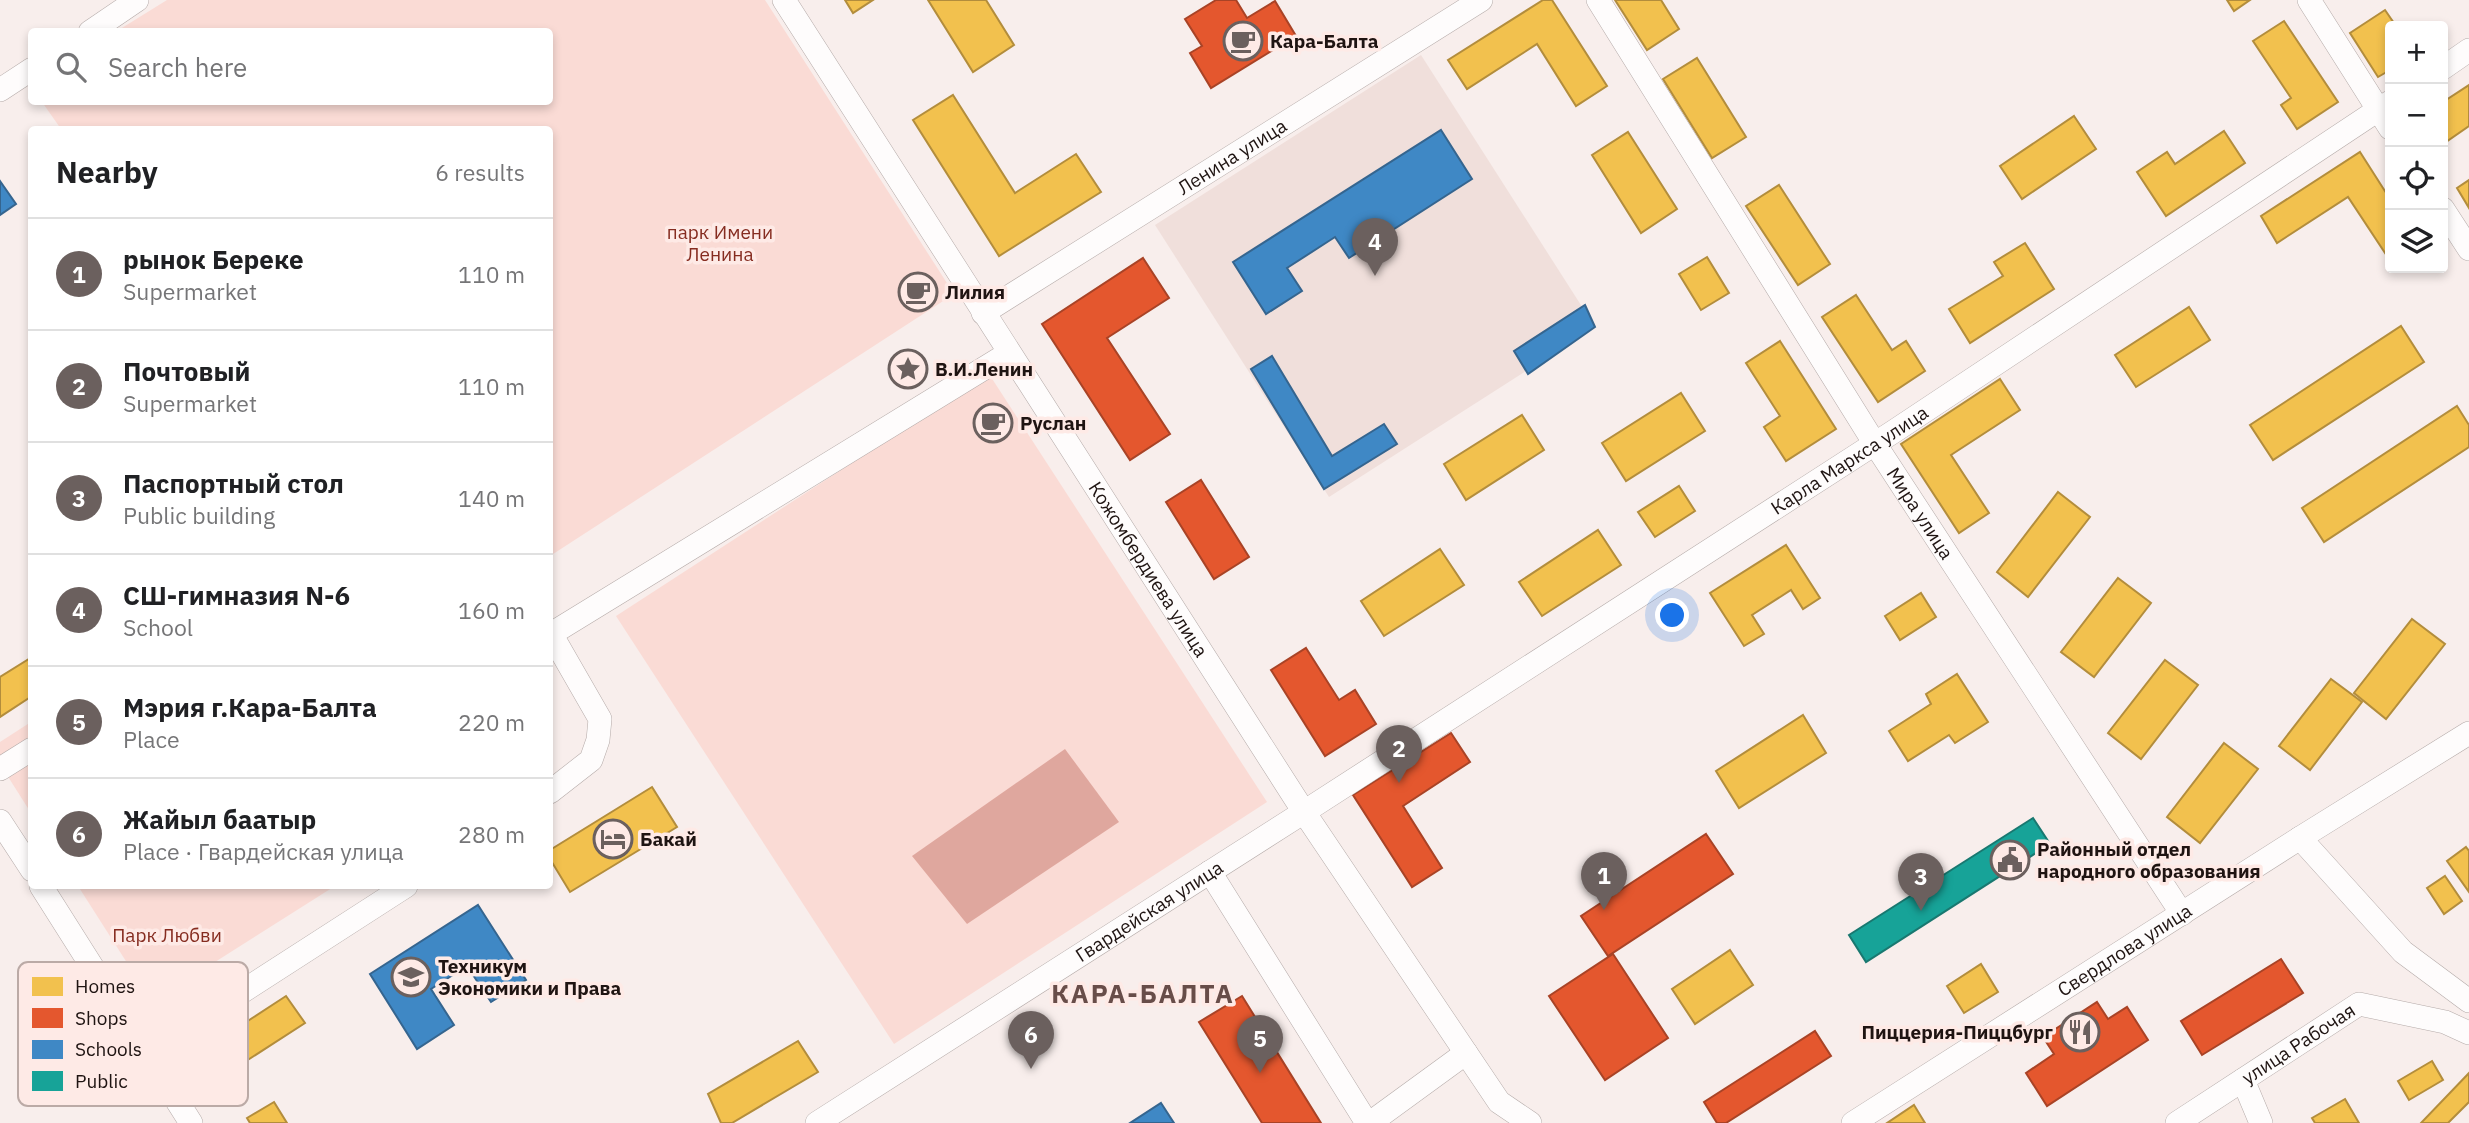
<!DOCTYPE html>
<html lang="en">
<head>
<meta charset="utf-8">
<style>
  :root { --surface:#fff; --page:#f6f6f6; --text:#202124; --muted:#757577; --line:#e0e0e0; --accent:#6b605e }
  body { margin:0; font-family:"IBM Plex Sans",sans-serif; background:var(--page); color:var(--text) }
  .controls { position:absolute; right:21px; top:21px; display:grid; overflow:hidden; border-radius:7px; box-shadow:0 4px 10px #0003 }
  .controls button { width:63px; height:63px; display:grid; place-items:center; padding:0; border:0; border-bottom:2px solid var(--line); background:var(--surface); color:var(--text); font:35px sans-serif }
  .you { position:absolute; left:1673px; top:616px; width:24px; height:24px; margin:-18px; border:5px solid #fff; border-radius:50%; background:#1a73e8; box-shadow:0 0 0 10px #1a73e833 }
  .badge { display:grid; place-items:center; width:46px; height:46px; border-radius:50%; background:var(--accent); color:#fff; font-size:23px; font-weight:700 }
  .pin { position:absolute; translate:-50% -58px; filter:drop-shadow(0 2px 4px #0008) }
  .pin::after { content:''; position:absolute; top:37px; width:24px; height:21px; background:inherit; clip-path:polygon(0 0,100% 0,50% 100%) }
  .list { margin:0; padding:0; list-style:none }
  h2 { display:flex; justify-content:space-between; align-items:center; height:91px; margin:0; padding:0 28px; font-size:30px }
  h2 small { font-size:23px; font-weight:400; color:var(--muted) }
  .list li { display:grid; grid-template-columns:46px 1fr auto; gap:21px; align-items:center; box-sizing:border-box; height:112px; padding:0 28px; border-top:2px solid var(--line) }
  .list b { display:block; font-size:26px; white-space:nowrap }
  .list p { margin:0; font-size:23px; white-space:nowrap; color:var(--muted) }
  .list em { font-size:23px; font-style:normal; color:var(--muted) }
  .icon { flex:none; width:38px; height:38px; fill:none; stroke:currentColor; stroke-width:2; stroke-linecap:round; stroke-linejoin:round }
  .map { position:relative; flex:none; width:2469px; height:1123px; overflow:hidden }
  .search { position:absolute; background:var(--surface); box-shadow:0 4px 10px #0003; left:28px; top:28px; width:525px; height:77px; display:flex; align-items:center; gap:18px; box-sizing:border-box; padding:0 24px; border-radius:7px; color:var(--muted); font-size:26px }
  .panel { position:absolute; background:var(--surface); box-shadow:0 4px 10px #0003; left:28px; top:126px; width:525px; height:763px; border-radius:7px }
  .map>svg:first-child { display:block }
  .built { fill:#f0dfdb }
  .green { fill:#fadbd5 }
  .water { fill:#dfa79e }
  .homes { fill:#f2c14e; stroke:#b38d3c; stroke-width:2 }
  .shops { fill:#e4572e; stroke:#a94326; stroke-width:2 }
  .schools { fill:#3f88c5; stroke:#35658f; stroke-width:2 }
  .public { fill:#17a398; stroke:#197870; stroke-width:2 }
  .lines { fill:none; stroke-linecap:round; stroke-linejoin:round }
  .minor-casing { stroke:#b5aba9; stroke-width:24 }
  .minor { stroke:#fefcfc; stroke-width:23 }
  .labels { text-anchor:middle; dominant-baseline:central; stroke-width:7; stroke-linejoin:round; paint-order:stroke }
  .poi-label { font-size:19px; font-weight:bold; fill:#1f1412; stroke:#feeae6; text-anchor:start }
  .street-label { font-size:19px; fill:#1f1412; stroke:#feeae6 }
  .park-label { font-size:19px; fill:#862c20; stroke:#feeae6 }
  .district-label { font-size:26px; font-weight:bold; letter-spacing:2px; fill:#684d49; stroke:#feeae6 }
  .key { fill:#feeae6; stroke:#bbaaa6; stroke-width:2 }
  .key-label { font-size:19px; fill:#1f1412 }
</style>
</head>
<body>
<div class="map">
<svg width="2469" height="1123" viewBox="0 0 2469 1123">
  <rect width="100%" height="100%" fill="#f8eeec"/>
  <polygon class="built" points="1421,55 1595,327 1329,497 1155,225"/>
  <g class="green">
    <polygon points="167,0 765,0 954,294 550,556 550,130 61,129 42,102 550,102 550,32 117,31"/>
    <polygon points="989,374 1267,802 894,1044 616,616"/>
    <polygon points="31,722 31,813 0,764 0,742"/>
    <polygon points="78,886 335,886 152,1002"/>
  </g>
  <polygon class="water" points="1065,749 1119,822 967,924 912,856"/>
  <g class="homes">
    <polygon points="845,0 873,0 853,13"/>
    <polygon points="928,0 986,0 1014,45 973,72"/>
    <polygon points="1543,0 1552,0 1607,86 1576,106 1537,44 1467,89 1448,60"/>
    <polygon points="1615,0 1661,0 1679,29 1647,50"/>
    <polygon points="2227,0 2250,0 2234,11"/>
    <polygon points="2385,10 2396,26 2390,26 2390,70 2378,77 2350,33"/>
    <polygon points="2284,21 2338,102 2297,129 2281,105 2291,98 2253,41"/>
    <polygon points="1697,58 1746,137 1712,158 1663,79"/>
    <polygon points="2469,85 2469,126 2443,144 2443,102"/>
    <polygon points="953,95 1015,193 1076,154 1101,192 999,256 913,120"/>
    <polygon points="2074,116 2096,149 2022,199 2000,166"/>
    <polygon points="2224,131 2245,163 2166,216 2137,172 2167,152 2175,164"/>
    <polygon points="1628,132 1677,209 1641,233 1592,155"/>
    <polygon points="2360,152 2390,199 2390,258 2389,259 2348,197 2277,243 2261,216"/>
    <polygon points="2469,180 2469,208 2457,188"/>
    <polygon points="1779,185 1830,264 1798,285 1746,206"/>
    <polygon points="2025,243 2054,289 1970,343 1949,309 2003,276 1994,262"/>
    <polygon points="1707,257 1729,293 1701,310 1679,274"/>
    <polygon points="1856,295 1892,350 1906,341 1925,371 1878,402 1822,317"/>
    <polygon points="2189,307 2210,340 2136,387 2115,355"/>
    <polygon points="2401,326 2424,362 2273,460 2250,425"/>
    <polygon points="1780,341 1836,429 1786,461 1764,427 1780,416 1746,363"/>
    <polygon points="2000,379 2020,410 1951,455 1989,513 1959,533 1901,444"/>
    <polygon points="1681,393 1705,431 1626,481 1602,443"/>
    <polygon points="2457,406 2469,425 2469,447 2324,542 2302,508"/>
    <polygon points="1522,415 1544,450 1466,500 1444,464"/>
    <polygon points="1679,486 1695,511 1655,537 1638,512"/>
    <polygon points="2058,492 2090,517 2028,597 1997,572"/>
    <polygon points="1598,530 1621,565 1542,616 1519,582"/>
    <polygon points="1786,545 1820,598 1803,609 1791,590 1752,615 1764,634 1744,646 1710,593"/>
    <polygon points="1440,549 1464,585 1384,636 1361,601"/>
    <polygon points="2118,578 2151,603 2094,677 2061,652"/>
    <polygon points="1921,593 1936,617 1900,640 1885,616"/>
    <polygon points="2412,619 2445,644 2386,719 2354,693"/>
    <polygon points="32,657 32,696 0,717 0,677"/>
    <polygon points="2165,660 2198,685 2141,759 2108,733"/>
    <polygon points="1957,674 1988,722 1955,743 1949,735 1908,761 1889,731 1931,704 1926,694"/>
    <polygon points="2331,679 2362,702 2310,770 2279,746"/>
    <polygon points="1803,715 1826,753 1739,808 1716,771"/>
    <polygon points="2224,743 2258,769 2200,843 2167,817"/>
    <polygon points="652,787 677,827 570,892 550,859 550,850"/>
    <polygon points="2466,847 2469,851 2469,892 2447,861"/>
    <polygon points="2445,876 2462,901 2444,914 2427,888"/>
    <polygon points="1730,950 1753,985 1695,1024 1672,989"/>
    <polygon points="1981,964 1998,992 1964,1013 1947,986"/>
    <polygon points="286,996 305,1023 223,1076 205,1049"/>
    <polygon points="798,1041 818,1072 732,1123 721,1123 708,1094"/>
    <polygon points="2432,1061 2443,1080 2409,1100 2398,1081"/>
    <polygon points="2469,1073 2469,1102 2448,1123 2421,1123"/>
    <polygon points="2345,1099 2359,1123 2315,1123 2312,1118"/>
    <polygon points="274,1102 287,1123 250,1123 247,1118"/>
    <polygon points="1914,1105 1925,1123 1887,1123"/>
  </g>
  <g class="shops">
    <polygon points="1216,0 1236,0 1247,18 1275,1 1296,36 1211,88 1190,53 1202,46 1185,19"/>
    <polygon points="1143,258 1169,298 1107,338 1170,434 1130,460 1042,324"/>
    <polygon points="1201,480 1249,557 1214,579 1166,502"/>
    <polygon points="1306,648 1339,700 1355,690 1376,724 1325,756 1271,670"/>
    <polygon points="1451,733 1470,762 1403,806 1442,868 1412,887 1353,795"/>
    <polygon points="1706,834 1733,874 1608,956 1581,916"/>
    <polygon points="1613,954 1668,1038 1605,1080 1549,996"/>
    <polygon points="2281,959 2303,993 2202,1055 2181,1021"/>
    <polygon points="1242,996 1321,1123 1262,1123 1199,1022"/>
    <polygon points="2097,1002 2108,1019 2127,1007 2148,1040 2047,1106 2026,1073 2054,1054 2043,1037"/>
    <polygon points="1815,1031 1831,1056 1726,1123 1717,1123 1704,1102"/>
  </g>
  <g class="schools">
    <polygon points="1441,130 1472,179 1349,258 1335,237 1287,268 1302,291 1266,314 1233,262"/>
    <polygon points="0,181 16,204 0,215"/>
    <polygon points="1585,305 1595,327 1528,374 1514,351"/>
    <polygon points="1272,356 1332,456 1384,424 1397,444 1324,489 1251,369"/>
    <polygon points="478,905 526,980 491,1002 467,966 431,989 454,1025 417,1049 370,974"/>
    <polygon points="1161,1103 1174,1123 1130,1123"/>
  </g>
  <polygon class="public" points="2033,818 2050,844 1866,962 1849,935"/>
  <g class="lines">
    <defs>
      <g id="minor">
        <path id="s1" d="M784,0L1304,812L1499,1102L1530,1123"/>
        <path id="s2" d="M1598,0L1875,444L2182,914"/>
        <polyline points="2309,0 2390,128"/>
        <polyline points="90,32 137,0"/>
        <polyline points="2443,68 2469,50"/>
        <polyline points="0,90 32,69"/>
        <polyline points="2443,209 2469,249"/>
        <path id="s3" d="M983,313L1481,0"/>
        <polyline points="550,632 600,719 598,740 591,760 550,792"/>
        <polyline points="551,634 1009,353"/>
        <polyline points="0,769 32,749"/>
        <polyline points="0,821 32,870"/>
        <polyline points="2300,838 2403,952 2469,1001"/>
        <polyline points="1210,872 1367,1123"/>
        <polyline points="41,886 191,1123"/>
        <polyline points="147,1053 406,886"/>
        <polyline points="2243,1080 2261,1123"/>
        <path id="s4" d="M817,1123L1304,812L1893,432L2390,102"/>
        <polyline points="1370,1123 1466,1053"/>
        <path id="s5" d="M1853,1123L2300,838L2469,733"/>
        <path id="s6" d="M2177,1123L2359,1004L2445,1022L2469,1033"/>
      </g>
    </defs>
    <use href="#minor" class="minor-casing"/>
    <use href="#minor" class="minor"/>
  </g>
  <defs>
    <symbol id="cafe-ring" viewBox="-11 -11 22 22"><circle r="9.5" fill="#feeae6" stroke="#6b605e" stroke-width="1.5"/><path d="M-5.5-4.5H6V0H3Q3 3.5 0 3.5H-2.5Q-5.5 3.5-5.5 0ZM3-3.2v2h1.7v-2ZM-6 4.5H4V6H-6Z" fill="#6b605e"/></symbol>
    <symbol id="sight-ring" viewBox="-11 -11 22 22"><circle r="9.5" fill="#feeae6" stroke="#6b605e" stroke-width="1.5"/><path d="M0-6L1.8-2.2L6-1.7L2.9 1.2L3.7 5.4L0 3.3L-3.7 5.4L-2.9 1.2L-6-1.7L-1.8-2.2Z" fill="#6b605e"/></symbol>
    <symbol id="hotel-ring" viewBox="-11 -11 22 22"><circle r="9.5" fill="#feeae6" stroke="#6b605e" stroke-width="1.5"/><path d="M-6-4.5h1.5V1H6V5H4.5V3h-9V5H-6ZM-4 0a1.8 1.8 0 1 1 3.6 0ZM.5 0V-2.5h3Q6-2.5 6 0Z" fill="#6b605e"/></symbol>
    <symbol id="civic-ring" viewBox="-11 -11 22 22"><circle r="9.5" fill="#feeae6" stroke="#6b605e" stroke-width="1.5"/><path d="M-.6-6.5H3V-4.5H.6V-3L4-1V1h2V6H-6V1h2V-1L-.6-3ZM-1.2 2.5V6h2.4V2.5Z" fill="#6b605e"/></symbol>
    <symbol id="school-ring" viewBox="-11 -11 22 22"><circle r="9.5" fill="#feeae6" stroke="#6b605e" stroke-width="1.5"/><path d="M0-5L7-2L0 1L-7-2ZM-4 1L0 2.5L4 1V4Q0 6-4 4Z" fill="#6b605e"/></symbol>
    <symbol id="restaurant-ring" viewBox="-11 -11 22 22"><circle r="9.5" fill="#feeae6" stroke="#6b605e" stroke-width="1.5"/><path d="M-5-6h1v4h1v-4h1v4h1v-4h1v5L-1.5 .5V6h-2V.5L-5-1ZM5-6V6H3V1.5H1.5Q1.5-4 5-6Z" fill="#6b605e"/></symbol>
  </defs>
  <g fill-rule="evenodd">
    <use href="#cafe-ring" x="1221" y="19" width="44" height="44"/>
    <use href="#cafe-ring" x="896" y="270" width="44" height="44"/>
    <use href="#sight-ring" x="886" y="347" width="44" height="44"/>
    <use href="#cafe-ring" x="971" y="401" width="44" height="44"/>
    <use href="#hotel-ring" x="591" y="817" width="44" height="44"/>
    <use href="#civic-ring" x="1988" y="838" width="44" height="44"/>
    <use href="#school-ring" x="389" y="955" width="44" height="44"/>
    <use href="#restaurant-ring" x="2058" y="1010" width="44" height="44"/>
  </g>
  <g class="labels">
    <g class="poi-label">
      <text x="1270" y="41">Кара-Балта</text>
      <text x="945" y="292">Лилия</text>
      <text x="935" y="369">В.И.Ленин</text>
      <text x="1020" y="423">Руслан</text>
      <text x="640" y="839">Бакай</text>
      <text x="2037" y="849">Районный отдел<tspan x="2037" dy="22">народного образования</tspan></text>
      <text x="438" y="966">Техникум<tspan x="438" dy="22">Экономики и Права</tspan></text>
      <text x="2053" y="1032" text-anchor="end">Пиццерия-Пиццбург</text>
    </g>
    <g class="street-label">
      <text stroke="none"><textPath href="#s3" startOffset="294">Ленина улица</textPath></text>
      <text stroke="none"><textPath href="#s4" startOffset="1227">Карла Маркса улица</textPath></text>
      <text stroke="none"><textPath href="#s2" startOffset="606">Мира улица</textPath></text>
      <text stroke="none"><textPath href="#s1" startOffset="676">Кожомбердиева улица</textPath></text>
      <text stroke="none"><textPath href="#s4" startOffset="394">Гвардейская улица</textPath></text>
      <text stroke="none"><textPath href="#s5" startOffset="322">Свердлова улица</textPath></text>
      <text stroke="none"><textPath href="#s6" startOffset="145">улица Рабочая</textPath></text>
    </g>
    <g class="park-label">
      <text x="720" y="232">парк Имени<tspan x="720" dy="22">Ленина</tspan></text>
      <text x="167" y="935">Парк Любви</text>
    </g>
    <g class="district-label">
      <text x="1143" y="993">КАРА-БАЛТА</text>
    </g>
  </g>
  <rect x="18" y="962" width="230" height="144" rx="10" class="key"/>
  <rect x="32" y="977" width="31" height="19" fill="#f2c14e"/>
  <rect x="32" y="1008" width="31" height="20" fill="#e4572e"/>
  <rect x="32" y="1040" width="31" height="19" fill="#3f88c5"/>
  <rect x="32" y="1071" width="31" height="20" fill="#17a398"/>
  <g class="key-label">
    <text x="75" y="993">Homes</text>
    <text x="75" y="1025">Shops</text>
    <text x="75" y="1056">Schools</text>
    <text x="75" y="1088">Public</text>
  </g>
</svg>
<div class="controls">
<button>+</button>
<button>−</button>
<button><svg class="icon" aria-label="locate" viewBox="0 0 24 24"><circle cx="12" cy="12" r="6"/><path d="M12 2v4M12 18v4M2 12h4M18 12h4"/></svg></button>
<button><svg class="icon" aria-label="layers" viewBox="0 0 24 24"><path d="M12 4l9 5-9 5-9-5zM3 14l9 5 9-5"/></svg></button>
</div>
<div class="you"></div>
<div class="pin badge" style="left:1604px;top:910px">1</div>
<div class="pin badge" style="left:1399px;top:783px">2</div>
<div class="pin badge" style="left:1921px;top:911px">3</div>
<div class="pin badge" style="left:1375px;top:276px">4</div>
<div class="pin badge" style="left:1260px;top:1073px">5</div>
<div class="pin badge" style="left:1031px;top:1069px">6</div>
<div class="search"><svg class="icon" aria-label="search" viewBox="0 0 24 24"><circle cx="10" cy="10" r="6"/><path d="M15 15l6 6"/></svg>Search here</div>
<section class="panel">
<h2>Nearby<small>6 results</small></h2>
<ul class="list">
<li><span class="badge">1</span><div><b>рынок Береке</b><p>Supermarket</p></div><em>110 m</em></li>
<li><span class="badge">2</span><div><b>Почтовый</b><p>Supermarket</p></div><em>110 m</em></li>
<li><span class="badge">3</span><div><b>Паспортный стол</b><p>Public building</p></div><em>140 m</em></li>
<li><span class="badge">4</span><div><b>СШ-гимназия N-6</b><p>School</p></div><em>160 m</em></li>
<li><span class="badge">5</span><div><b>Мэрия г.Кара-Балта</b><p>Place</p></div><em>220 m</em></li>
<li><span class="badge">6</span><div><b>Жайыл баатыр</b><p>Place · Гвардейская улица</p></div><em>280 m</em></li>
</ul>
</section>
</div>
</body>
</html>
